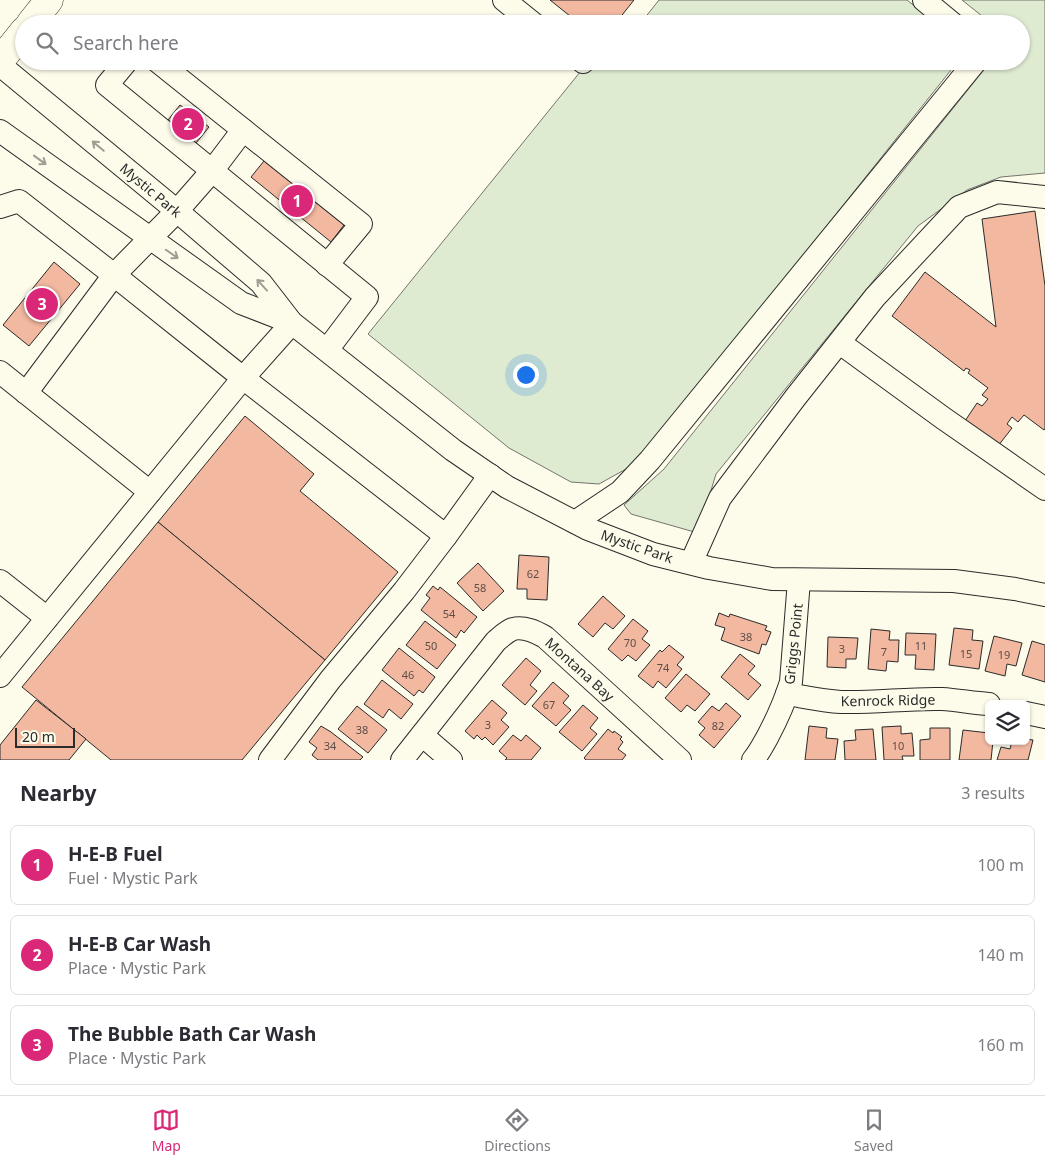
<!DOCTYPE html>
<html lang="en">
<head>
<meta charset="utf-8">
<style>
  :root { --surface:#fff; --page:#f2f2f3; --text:#2b2b33; --muted:#7c7c81; --line:#e1e1e2; --accent:#db2777 }
  body { margin:0; font-family:"Noto Sans",sans-serif; background:var(--page); color:var(--text) }
  .controls { position:absolute; right:15px; bottom:15px; display:grid; overflow:hidden; border-radius:8px; box-shadow:0 1px 4px #0004 }
  .controls button { width:45px; height:45px; display:grid; place-items:center; padding:0; border:0; border-bottom:1px solid var(--line); background:var(--surface); color:var(--text); font:25px sans-serif }
  .scale { position:absolute; left:15px; bottom:12px; width:60px; box-sizing:border-box; padding-left:5px; border:2px solid #2b2b2b; border-top:0; font-size:14px; line-height:18px; white-space:nowrap; color:#2b2b2b; -webkit-text-stroke:4px #fdfbea; paint-order:stroke }
  .you { position:absolute; left:525px; top:374px; width:18px; height:18px; margin:-12px; border:4px solid #fff; border-radius:50%; background:#1a73e8; box-shadow:0 0 0 8px #1a73e833 }
  .badge { display:grid; place-items:center; width:32px; height:32px; border-radius:50%; background:var(--accent); color:#fff; font-size:16px; font-weight:700 }
  .pin { position:absolute; translate:-50% -50%; border:2px solid #fff; box-shadow:0 1px 5px #0006 }
  .list { margin:0; padding:0; list-style:none }
  h2 { display:flex; justify-content:space-between; align-items:center; height:65px; margin:0; padding:0 20px; font-size:21px }
  h2 small { font-size:16px; font-weight:400; color:var(--muted) }
  .list li { display:grid; grid-template-columns:32px 1fr auto; gap:15px; align-items:center; box-sizing:border-box; height:80px; margin:0 10px 10px; padding:0 10px; border:1px solid var(--line); border-radius:8px }
  .list b { display:block; font-size:19px; white-space:nowrap }
  .list p { margin:0; font-size:16px; white-space:nowrap; color:var(--muted) }
  .list em { font-size:16px; font-style:normal; color:var(--muted) }
  .icon { flex:none; width:28px; height:28px; fill:none; stroke:currentColor; stroke-width:2; stroke-linecap:round; stroke-linejoin:round }
  .map { position:relative; flex:none; width:1045px; height:760px; overflow:hidden }
  .search { position:absolute; background:var(--surface); box-shadow:0 1px 4px #0004; left:15px; right:15px; top:15px; height:55px; display:flex; align-items:center; gap:12px; box-sizing:border-box; padding:0 18px; border-radius:28px; color:var(--muted); font-size:19px }
  .sheet { height:335px; background:var(--surface) }
  nav { display:flex; justify-content:space-around; align-items:center; box-sizing:border-box; height:70px; border-top:1px solid var(--line); background:var(--surface); font-size:14px; color:var(--muted) }
  nav a { display:grid; justify-items:center; gap:2px }
  nav .on { color:var(--accent) }
  .map>svg:first-child { display:block }
  .green { fill:#deebd1; stroke:#74746e }
  .building { fill:#f2b8a0; stroke:#2b2b2b }
  .lines { fill:none; stroke-linecap:round; stroke-linejoin:round }
  .minor-casing { stroke:#2b2b2b; stroke-width:24 }
  .major-casing { stroke:#2b2b2b; stroke-width:29 }
  .minor { stroke:#fdfbea; stroke-width:22 }
  .major { stroke:#fdfbea; stroke-width:28 }
  .oneway { stroke:#9e9d94 }
  .labels { text-anchor:middle; dominant-baseline:central; stroke-width:4; stroke-linejoin:round; paint-order:stroke }
  .number-label { font-size:11px; fill:#5d4e48 }
  .street-label { font-size:14px; fill:#2b2b2b; stroke:#fdfbea }
</style>
</head>
<body>
<div class="map">
<svg width="1045" height="760" viewBox="0 0 1045 760">
  <rect width="100%" height="100%" fill="#fdfbea"/>
  <g class="green">
    <polygon points="659,0 907,0 937,24 640,24"/>
    <polygon points="962,0 1045,0 1045,173 1001,177 967,190 918,226 716,474 698,533 631,514 624,505 664,469 991,61 1021,61 1021,24 992,24"/>
    <polygon points="589,61 954,61 951,70 663,431 635,464 599,484 571,482 509,448 368,334"/>
  </g>
  <g class="building">
    <polygon points="550,0 634,0 615,24 580,24"/>
    <polygon points="180,105 209,127 196,143 168,120"/>
    <polygon points="264,161 344,225 331,242 251,177"/>
    <polygon points="308,182 314,187 295,211 289,206"/>
    <polygon points="1035,211 1045,286 1045,429 1044,430 1024,415 1018,422 1012,417 1007,424 1012,428 998,446 965,421 977,403 982,406 988,399 982,395 988,388 968,373 970,370 966,368 964,371 892,316 925,272 996,327 982,219"/>
    <polygon points="54,262 80,284 29,346 3,325"/>
    <polygon points="245,416 314,474 300,491 398,572 325,660 158,522"/>
    <polygon points="158,522 325,660 242,760 111,760 22,687"/>
    <polygon points="519,555 549,557 547,600 527,599 527,589 517,589"/>
    <polygon points="478,563 504,591 483,611 457,583"/>
    <polygon points="433,586 438,590 440,587 477,617 464,633 461,630 456,638 421,610 430,598 426,595"/>
    <polygon points="603,596 625,616 613,629 605,623 593,637 578,624"/>
    <polygon points="719,613 729,617 730,614 767,626 765,630 771,632 766,645 762,644 759,654 721,640 725,628 715,625"/>
    <polygon points="633,619 648,631 642,639 650,645 636,661 628,655 622,661 608,649"/>
    <polygon points="425,621 456,645 437,669 406,645"/>
    <polygon points="954,628 973,630 972,640 983,641 979,669 949,665"/>
    <polygon points="871,629 890,631 889,640 899,640 898,662 887,661 886,671 868,669"/>
    <polygon points="906,633 936,634 934,670 915,669 916,655 905,655"/>
    <polygon points="994,636 1022,643 1016,666 1007,664 1005,676 985,671"/>
    <polygon points="828,637 858,638 856,659 846,659 846,668 827,667"/>
    <polygon points="1032,641 1045,645 1045,682 1022,675"/>
    <polygon points="669,645 684,657 677,665 682,669 666,688 658,681 653,688 638,676 660,650 662,652"/>
    <polygon points="399,648 435,677 423,693 419,690 414,696 382,670"/>
    <polygon points="740,654 755,666 748,674 761,685 748,700 721,677"/>
    <polygon points="526,658 541,671 530,685 537,691 525,705 502,685"/>
    <polygon points="686,674 710,694 695,711 687,705 681,712 665,698"/>
    <polygon points="382,680 413,704 401,719 389,709 383,718 364,704"/>
    <polygon points="553,682 569,696 563,703 571,710 556,726 532,706"/>
    <polygon points="36,700 86,739 69,760 0,760 0,745"/>
    <polygon points="492,700 507,713 501,720 509,727 493,745 485,737 482,740 477,735 474,739 465,731"/>
    <polygon points="726,703 741,716 714,748 699,735 705,728 698,722 712,706 719,711"/>
    <polygon points="583,705 598,718 590,728 597,734 582,751 559,732"/>
    <polygon points="357,706 387,730 368,753 338,729"/>
    <polygon points="321,726 331,732 363,757 360,760 318,760 312,755 317,748 309,742"/>
    <polygon points="809,726 827,728 826,738 838,739 835,760 805,760"/>
    <polygon points="901,726 901,734 912,733 914,756 902,756 903,760 884,760 882,727"/>
    <polygon points="930,728 950,728 950,760 920,760 920,740 930,739"/>
    <polygon points="608,729 613,733 614,731 622,737 620,739 623,742 618,749 626,755 622,760 586,760 584,758"/>
    <polygon points="873,729 876,760 845,760 844,741 856,740 855,730"/>
    <polygon points="963,730 989,733 989,741 993,741 991,760 959,760"/>
    <polygon points="513,735 521,741 526,735 541,748 531,760 505,760 507,758 499,751"/>
    <polygon points="1026,739 1033,740 1028,760 997,760 1001,747 1010,749 1012,741 1026,741"/>
  </g>
  <g class="lines">
    <defs>
      <g id="minor">
        <polyline points="504,0 534,24"/>
        <polyline points="924,0 953,24"/>
        <polyline points="127,61 107,85 367,297 327,350"/>
        <polyline points="157,61 361,224 327,265"/>
        <polyline points="582,61 583,62"/>
        <polyline points="0,65 177,211 261,283 292,323 453,450 507,487 588,529 653,554 709,568 772,579 954,581 1015,589 1045,595"/>
        <polyline points="0,131 241,303 290,322"/>
        <polyline points="0,207 19,201 114,275 243,378 0,676"/>
        <polyline points="292,323 243,378 446,536 490,475"/>
        <polyline points="840,343 943,418 1045,489"/>
        <polyline points="0,372 150,492"/>
        <polyline points="26,393 114,275 177,211 212,171 243,130"/>
        <polyline points="575,522 620,492 650,460 976,61"/>
        <polyline points="691,563 720,498 795,398 875,297 959,207 997,192 1045,197"/>
        <polyline points="0,581 47,618"/>
        <path d="M787,694C805,697 823,701 841,702C875,703 909,698 942,699C958,700 973,703 989,704"/>
        <polyline points="1026,713 1045,717"/>
        <polyline points="422,735 451,760"/>
        <polyline points="270,760 330,680 404,591 446,536"/>
        <path d="M402,760L496,641C501,637 507,631 513,629C524,626 536,632 545,637L680,760"/>
        <path d="M753,760C759,753 763,745 768,736C777,719 785,701 791,682L799,580"/>
      </g>
      <g id="major">
        <polyline points="30,24 49,0"/>
        <polyline points="0,61 24,31"/>
      </g>
    </defs>
    <use href="#minor" class="minor-casing"/>
    <use href="#major" class="major-casing"/>
    <use href="#minor" class="minor"/>
    <use href="#major" class="major"/>
  </g>
  <defs><path id="oneway-shaft" d="M-6 0H5M1.5-3L5.5 0L1.5 3" fill="none" stroke-width="1.6" stroke-linecap="round" stroke-linejoin="round" transform="scale(1.25)"/></defs>
  <g class="oneway">
    <use href="#oneway-shaft" transform="translate(98 146) rotate(-140)"/>
    <use href="#oneway-shaft" transform="translate(40 160) rotate(36)"/>
    <use href="#oneway-shaft" transform="translate(172 254) rotate(35)"/>
    <use href="#oneway-shaft" transform="translate(262 285) rotate(-132)"/>
  </g>
  <g class="labels">
    <g class="number-label">
      <text x="533" y="573">62</text>
      <text x="480" y="587">58</text>
      <text x="449" y="613">54</text>
      <text x="746" y="636">38</text>
      <text x="630" y="642">70</text>
      <text x="431" y="645">50</text>
      <text x="921" y="645">11</text>
      <text x="842" y="648">3</text>
      <text x="884" y="651">7</text>
      <text x="966" y="653">15</text>
      <text x="1004" y="654">19</text>
      <text x="663" y="667">74</text>
      <text x="408" y="674">46</text>
      <text x="549" y="704">67</text>
      <text x="488" y="724">3</text>
      <text x="718" y="725">82</text>
      <text x="362" y="729">38</text>
      <text x="330" y="745">34</text>
      <text x="898" y="745">10</text>
    </g>
    <g class="street-label">
      <text transform="translate(151 190) rotate(40)">Mystic Park</text>
      <text transform="translate(637 546) rotate(19)">Mystic Park</text>
      <text transform="translate(793 644) rotate(-84)">Griggs Point</text>
      <text transform="translate(580 669) rotate(42)">Montana Bay</text>
      <text transform="translate(888 700) rotate(-1)">Kenrock Ridge</text>
    </g>
  </g>
</svg>
<div class="controls">
<button><svg class="icon" aria-label="layers" viewBox="0 0 24 24"><path d="M12 4l9 5-9 5-9-5zM3 14l9 5 9-5"/></svg></button>
</div>
<div class="scale">20 m</div>
<div class="you"></div>
<div class="pin badge" style="left:297px;top:201px">1</div>
<div class="pin badge" style="left:188px;top:124px">2</div>
<div class="pin badge" style="left:42px;top:304px">3</div>
<div class="search"><svg class="icon" aria-label="search" viewBox="0 0 24 24"><circle cx="10" cy="10" r="6"/><path d="M15 15l6 6"/></svg>Search here</div>
</div>
<section class="sheet">
<h2>Nearby<small>3 results</small></h2>
<ul class="list">
<li><span class="badge">1</span><div><b>H-E-B Fuel</b><p>Fuel · Mystic Park</p></div><em>100 m</em></li>
<li><span class="badge">2</span><div><b>H-E-B Car Wash</b><p>Place · Mystic Park</p></div><em>140 m</em></li>
<li><span class="badge">3</span><div><b>The Bubble Bath Car Wash</b><p>Place · Mystic Park</p></div><em>160 m</em></li>
</ul>
</section>
<nav>
<a class="on"><svg class="icon" aria-label="map" viewBox="0 0 24 24"><path d="M3 6l6-2 6 2 6-2v14l-6 2-6-2-6 2zM9 4v14M15 6v14"/></svg>Map</a>
<a><svg class="icon" aria-label="directions" viewBox="0 0 24 24"><path d="M12 3l9 9-9 9-9-9zM9 14v-3h6M13 9l2 2-2 2"/></svg>Directions</a>
<a><svg class="icon" aria-label="saved" viewBox="0 0 24 24"><path d="M7 4h10v16l-5-4-5 4z"/></svg>Saved</a>
</nav>
</body>
</html>
